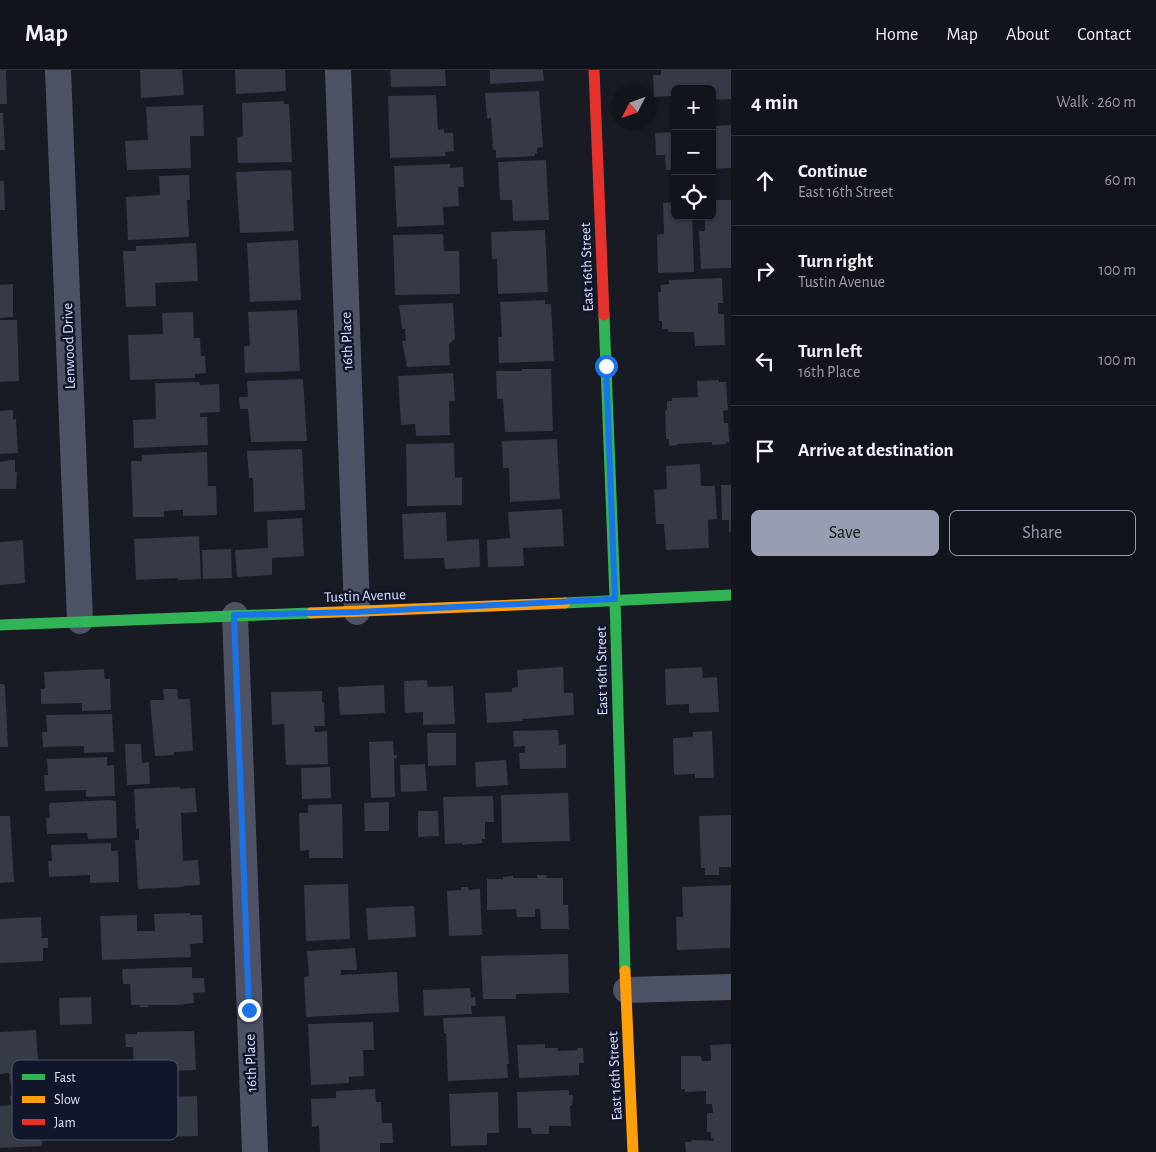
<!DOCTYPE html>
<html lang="en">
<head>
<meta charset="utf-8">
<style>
  :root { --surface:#12141b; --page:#1f2128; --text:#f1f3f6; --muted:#9c9ea3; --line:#31333a; --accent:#989db2 }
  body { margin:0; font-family:"Alegreya Sans",sans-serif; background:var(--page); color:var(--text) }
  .controls { position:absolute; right:15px; top:15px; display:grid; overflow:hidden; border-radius:8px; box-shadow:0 1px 4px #0004 }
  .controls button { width:45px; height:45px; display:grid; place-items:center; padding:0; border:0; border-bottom:1px solid var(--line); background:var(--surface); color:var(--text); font:25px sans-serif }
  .compass { position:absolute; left:611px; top:15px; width:45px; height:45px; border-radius:50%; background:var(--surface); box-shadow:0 1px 4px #0004; rotate:228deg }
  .stop { position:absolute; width:15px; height:15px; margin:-11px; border:4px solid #1a73e8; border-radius:50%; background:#fff }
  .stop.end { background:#1a73e8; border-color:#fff; box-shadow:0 1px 5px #0008 }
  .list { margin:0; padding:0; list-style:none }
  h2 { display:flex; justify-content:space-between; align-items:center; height:65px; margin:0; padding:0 20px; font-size:21px }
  h2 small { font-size:16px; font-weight:400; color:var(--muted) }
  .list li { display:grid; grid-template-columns:32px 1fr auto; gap:15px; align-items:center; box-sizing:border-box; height:90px; padding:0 20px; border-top:1px solid var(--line) }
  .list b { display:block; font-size:19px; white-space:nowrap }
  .list p { margin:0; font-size:16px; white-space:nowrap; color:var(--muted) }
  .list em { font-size:16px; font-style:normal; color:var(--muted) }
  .actions { display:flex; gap:10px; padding:15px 20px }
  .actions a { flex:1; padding:11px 0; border:1px solid var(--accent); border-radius:8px; text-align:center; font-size:18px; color:var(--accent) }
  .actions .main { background:var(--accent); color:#111 }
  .icon { flex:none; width:28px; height:28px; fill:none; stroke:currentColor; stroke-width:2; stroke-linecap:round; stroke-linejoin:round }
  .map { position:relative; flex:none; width:731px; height:1082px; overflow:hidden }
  header { display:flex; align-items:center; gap:30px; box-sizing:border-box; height:70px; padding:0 25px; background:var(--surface); border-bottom:1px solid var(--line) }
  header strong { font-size:24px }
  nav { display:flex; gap:28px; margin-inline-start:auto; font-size:18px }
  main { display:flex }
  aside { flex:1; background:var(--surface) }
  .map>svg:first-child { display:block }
  .building { fill:#363946 }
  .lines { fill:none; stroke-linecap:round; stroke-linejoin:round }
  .street { stroke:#4d5365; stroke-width:26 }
  .fast { stroke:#30b455; stroke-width:11 }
  .slow { stroke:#ff9f0a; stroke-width:11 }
  .jam { stroke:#e5322d; stroke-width:11 }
  .route { stroke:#1a73e8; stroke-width:6 }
  .labels { text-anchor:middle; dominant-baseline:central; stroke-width:5; stroke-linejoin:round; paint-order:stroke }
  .street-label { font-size:15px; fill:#dde3fe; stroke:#12162a }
  .key { fill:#12162a; stroke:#4f546a; stroke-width:1 }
  .key-label { font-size:14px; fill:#dde3fe }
</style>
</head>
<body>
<header>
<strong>Map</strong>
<nav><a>Home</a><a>Map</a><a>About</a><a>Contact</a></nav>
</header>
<main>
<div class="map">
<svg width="731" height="1082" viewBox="0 0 731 1082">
  <rect width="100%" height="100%" fill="#181a24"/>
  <g class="building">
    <polygon points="0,0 6,0 7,34 0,34"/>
    <polygon points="140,0 182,0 184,25 141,28"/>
    <polygon points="235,0 285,0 286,21 236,24"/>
    <polygon points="390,0 445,0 446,16 391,17"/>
    <polygon points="490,0 543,0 544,11 490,14"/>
    <polygon points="661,0 731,0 731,29 712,30 712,19 675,19 675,29 671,29 671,26 654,27 653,5 661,5"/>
    <polygon points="539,21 543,77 537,78 537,83 535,84 535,86 496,88 496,80 493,80 491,48 487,49 485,23"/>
    <polygon points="436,25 438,60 444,59 444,63 453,63 454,81 445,82 446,86 390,88 388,26"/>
    <polygon points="284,31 284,34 289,34 292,92 238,93 237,68 243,66 242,33"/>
    <polygon points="203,35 204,66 190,66 191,98 127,100 125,71 148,70 146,37"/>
    <polygon points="0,43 3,43 5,80 0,80"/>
    <polygon points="731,55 731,98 712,99 712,56"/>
    <polygon points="672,60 675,60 675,100 666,100 665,85 656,85 655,63 672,62"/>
    <polygon points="546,90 549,150 513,151 512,130 500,130 498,92"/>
    <polygon points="450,94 450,98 463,97 464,117 458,117 459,136 443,137 444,155 397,157 394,96"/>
    <polygon points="291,100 294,161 240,163 236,102"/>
    <polygon points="189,105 190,130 187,130 189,167 128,170 126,127 160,125 159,106"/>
    <polygon points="0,111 4,111 5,140 0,140"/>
    <polygon points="712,130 731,130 731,198 701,199 699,161 705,161 705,146 712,146"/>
    <polygon points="675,132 675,146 692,146 694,202 658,203 657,165 664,164 663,133"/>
    <polygon points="545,160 548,222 498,224 497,189 492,189 491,162"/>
    <polygon points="443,164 444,181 459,181 460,224 395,225 393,165"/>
    <polygon points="298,170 301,230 250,232 247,173"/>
    <polygon points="196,173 198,211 155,213 156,236 126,237 123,181 136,181 136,176"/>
    <polygon points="722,208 723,233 718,233 718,244 724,244 725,275 695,276 694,262 668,262 668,259 662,259 662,251 659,251 658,222 661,222 660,215 669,214 669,210"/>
    <polygon points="13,214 13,247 0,248 0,215"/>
    <polygon points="545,230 545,234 551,234 554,291 499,293 498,267 502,267 500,232"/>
    <polygon points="453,233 455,268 449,274 450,295 407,297 402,271 406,271 405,259 402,259 399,235"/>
    <polygon points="297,240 300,301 245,303 244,276 250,276 248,242"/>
    <polygon points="193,242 194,268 200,268 201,286 205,286 206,303 195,304 195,308 130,310 128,265 163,264 162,243"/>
    <polygon points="0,250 17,250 19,311 0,312"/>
    <polygon points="522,299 551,299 553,361 505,362 503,329 497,329 496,301 522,301"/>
    <polygon points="453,303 455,331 449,331 450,365 416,366 415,354 401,355 398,306"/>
    <polygon points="303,309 307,371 251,372 248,339 240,339 239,327 248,327 247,311"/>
    <polygon points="719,310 719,312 726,312 728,340 723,341 724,353 728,353 729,372 726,372 726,374 712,375 712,372 677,374 677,375 669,376 669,369 666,369 665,340 667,341 667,331 672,331 672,328 698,327 697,311"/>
    <polygon points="199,312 200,315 219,314 220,342 200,343 200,347 207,347 208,375 134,378 133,350 156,349 155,313"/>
    <polygon points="13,340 13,349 16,349 18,383 0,384 0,341"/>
    <polygon points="557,369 560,429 510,432 509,398 503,398 502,371"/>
    <polygon points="454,373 455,408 462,407 462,435 407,436 406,374"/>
    <polygon points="302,379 305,440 254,442 253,408 249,408 247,381"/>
    <polygon points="207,382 208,416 216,416 217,445 183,446 183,440 164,441 164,447 133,447 131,391 142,391 142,385"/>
    <polygon points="10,390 15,390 15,402 17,402 16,419 0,419 0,392"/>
    <polygon points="700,394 701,416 715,416 717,449 708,450 709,478 666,480 664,454 656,454 654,420 667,419 666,396"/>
    <polygon points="721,415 731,415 731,462 729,462 729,450 722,450"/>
    <polygon points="562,439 564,476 523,478 524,496 488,497 487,470 510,468 508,442"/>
    <polygon points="446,442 447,471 479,469 480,497 445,499 444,488 404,489 402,444"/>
    <polygon points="302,448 304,486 272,488 272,505 237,507 235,480 268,478 267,450"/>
    <polygon points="199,466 201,509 178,510 178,508 136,510 134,469"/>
    <polygon points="23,470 25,513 0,515 0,472"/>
    <polygon points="231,479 232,508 203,509 202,480"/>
    <polygon points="563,597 564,623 573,623 574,645 523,649 523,651 487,653 485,623 512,622 512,618 518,617 517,600"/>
    <polygon points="702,597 703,608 717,607 719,642 689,643 689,634 666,635 665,599"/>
    <polygon points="104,599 105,609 110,609 111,640 82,641 82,633 41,634 41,619 45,619 44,602"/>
    <polygon points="427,610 428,617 453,616 455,654 423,655 423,642 405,643 404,611"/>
    <polygon points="0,614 4,614 5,618 8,677 0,677"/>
    <polygon points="384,615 385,643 340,645 338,617"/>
    <polygon points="163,619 177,619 178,629 190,629 193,681 174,682 174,685 155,686 150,630 164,630"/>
    <polygon points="322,621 322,632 324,632 325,656 314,656 315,662 327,661 328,694 286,695 284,654 272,655 271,622"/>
    <polygon points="112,644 114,682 84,683 84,676 43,677 42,662 47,662 46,645"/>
    <polygon points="558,660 559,675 566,674 566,698 520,699 519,683 525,683 525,676 514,677 513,661"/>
    <polygon points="712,661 714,708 695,708 695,704 674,705 673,668 693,667 693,662"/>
    <polygon points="427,663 456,663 456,695 428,696"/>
    <polygon points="393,671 394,685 397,685 397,688 394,689 395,727 371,728 369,672"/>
    <polygon points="125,674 141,674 142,693 149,692 150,714 127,715"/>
    <polygon points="107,687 107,696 114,695 115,726 86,727 86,720 45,721 44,705 48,705 47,689"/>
    <polygon points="506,690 508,715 476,717 475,692"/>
    <polygon points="425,694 427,721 401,722 400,695"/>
    <polygon points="330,697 331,728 302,729 301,698"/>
    <polygon points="180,717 180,719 195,718 197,742 181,743 183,791 198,790 200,815 183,816 184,817 138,819 135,770 139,770 139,759 136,759 134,719"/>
    <polygon points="568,723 570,771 502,773 501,725"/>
    <polygon points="493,726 494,752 485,752 485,769 482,769 482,773 462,775 462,773 445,774 443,727"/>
    <polygon points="109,730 116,731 117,768 88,769 87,763 47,764 46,748 50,748 49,738 50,733"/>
    <polygon points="389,732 389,761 365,761 364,733"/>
    <polygon points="342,734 343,788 309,788 309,780 300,781 299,743 308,743 308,735"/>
    <polygon points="418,741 438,741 439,766 418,767"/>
    <polygon points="731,745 731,797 719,797 719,805 705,805 705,798 701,798 699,746"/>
    <polygon points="0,746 10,746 14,812 0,813"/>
    <polygon points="111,773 111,781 118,781 119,812 90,813 90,805 49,807 48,791 52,791 51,775"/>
    <polygon points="537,805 546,805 547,808 563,808 563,835 568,835 569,859 541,859 540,839 535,839 535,847 517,847 516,839 487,840 487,809 503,809 503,807 513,806 513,808 537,808"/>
    <polygon points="348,814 350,869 306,871 304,815"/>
    <polygon points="731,815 730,878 677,880 676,847 683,847 682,817"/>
    <polygon points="461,817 468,817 469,820 480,819 482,865 449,866 447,821 461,820"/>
    <polygon points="414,836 416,867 368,870 366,838"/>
    <polygon points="190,843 190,845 202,845 203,873 190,874 191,887 102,890 100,846 137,845 137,861 155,861 154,844"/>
    <polygon points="41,847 42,868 48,868 48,878 43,878 43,891 0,893 0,849"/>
    <polygon points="355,878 357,900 341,900 341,905 397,902 399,942 306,947 304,907 309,906 307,881"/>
    <polygon points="568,884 569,923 516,924 516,929 483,929 481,886"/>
    <polygon points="192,897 192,908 204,908 205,922 193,923 194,933 177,935 148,935 148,937 140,937 140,935 131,935 130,914 123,914 122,899"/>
    <polygon points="470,918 471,928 475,927 476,936 471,936 472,944 424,946 423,920"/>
    <polygon points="91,927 92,954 60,955 59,928"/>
    <polygon points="505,946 509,994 507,994 508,1008 448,1011 446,963 444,963 443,948"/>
    <polygon points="373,952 374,980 363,980 364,1006 349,1007 349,1013 311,1015 308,954"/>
    <polygon points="36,960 39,1007 24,1008 24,1013 10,1014 9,1003 0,1004 0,962"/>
    <polygon points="194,961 196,1000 134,1002 133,977 126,977 125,964 137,964 137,962"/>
    <polygon points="545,974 545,978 558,978 558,981 578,980 577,978 583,978 584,993 579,993 579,1005 519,1008 517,975"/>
    <polygon points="731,974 731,1082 686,1082 685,1072 692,1072 691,1070 714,1071 713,1068 711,1069 711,1062 707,1062 707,1043 713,1043 712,1034 706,1034 706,1021 685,1022 685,1019 681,1019 681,986 701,986 702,991 711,991 710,975"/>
    <polygon points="375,1019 376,1032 381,1032 382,1053 392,1053 393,1073 380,1073 380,1082 320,1082 319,1056 312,1057 311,1029 336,1028 336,1021"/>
    <polygon points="569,1020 569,1025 573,1025 572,1035 570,1036 571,1056 549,1056 549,1064 532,1064 531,1058 518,1058 517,1022"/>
    <polygon points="498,1022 499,1063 487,1063 487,1075 451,1076 449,1024"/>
    <polygon points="25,1025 25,1031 40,1030 42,1076 0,1078 0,1036 11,1035 10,1026"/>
    <polygon points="197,1026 198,1066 139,1068 138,1067 129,1067 129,1053 136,1053 135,1028"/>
  </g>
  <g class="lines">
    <g class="street">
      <polyline points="58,0 80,551"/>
      <polyline points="338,0 357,542"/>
      <polyline points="235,545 255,1082"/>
      <polyline points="626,920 731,917"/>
    </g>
    <g class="fast">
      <polyline points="604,245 615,529 625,901"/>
      <polyline points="565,533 731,525"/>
      <polyline points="0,555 311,543"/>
    </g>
    <g class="slow">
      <polyline points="311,543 565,533"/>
      <polyline points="625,901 633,1082"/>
    </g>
    <polyline class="jam" points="594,0 604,245"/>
  </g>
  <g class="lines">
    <polyline class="route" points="249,940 234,545 357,542 615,529 606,296"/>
  </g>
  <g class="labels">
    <g class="street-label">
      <text transform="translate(587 197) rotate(-92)">East 16th Street</text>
      <text transform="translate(347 271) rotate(-92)">16th Place</text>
      <text transform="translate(69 276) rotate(-92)">Lenwood Drive</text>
      <text transform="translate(365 526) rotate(-2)">Tustin Avenue</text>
      <text transform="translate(602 601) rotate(-91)">East 16th Street</text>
      <text transform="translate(251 993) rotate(-92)">16th Place</text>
      <text transform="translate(615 1006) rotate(-93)">East 16th Street</text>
    </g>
  </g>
  <rect x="12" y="990" width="166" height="80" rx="8" class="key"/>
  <rect x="22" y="1004" width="23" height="6" fill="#30b455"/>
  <rect x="22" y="1026" width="23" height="7" fill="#ff9f0a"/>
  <rect x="22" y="1049" width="23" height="6" fill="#e5322d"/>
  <g class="key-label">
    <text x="54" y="1012">Fast</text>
    <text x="54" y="1034">Slow</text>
    <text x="54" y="1057">Jam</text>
  </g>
</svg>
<div class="controls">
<button>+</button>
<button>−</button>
<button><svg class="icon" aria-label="locate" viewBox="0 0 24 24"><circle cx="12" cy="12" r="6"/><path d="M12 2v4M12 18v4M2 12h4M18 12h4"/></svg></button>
</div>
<svg class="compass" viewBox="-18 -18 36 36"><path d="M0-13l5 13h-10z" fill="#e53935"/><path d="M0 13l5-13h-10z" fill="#9c9ea3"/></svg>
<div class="stop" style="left:606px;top:296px"></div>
<div class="stop end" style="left:249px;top:940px"></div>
</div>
<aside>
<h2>4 min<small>Walk · 260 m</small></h2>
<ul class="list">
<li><svg class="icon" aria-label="ahead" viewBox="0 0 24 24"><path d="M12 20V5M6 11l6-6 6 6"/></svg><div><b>Continue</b><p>East 16th Street</p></div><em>60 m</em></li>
<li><svg class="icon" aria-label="right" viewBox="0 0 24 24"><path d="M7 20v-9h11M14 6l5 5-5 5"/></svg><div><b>Turn right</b><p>Tustin Avenue</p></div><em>100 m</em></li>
<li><svg class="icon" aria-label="left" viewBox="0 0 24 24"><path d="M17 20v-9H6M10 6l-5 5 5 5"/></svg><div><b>Turn left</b><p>16th Place</p></div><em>100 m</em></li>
<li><svg class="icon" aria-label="arrive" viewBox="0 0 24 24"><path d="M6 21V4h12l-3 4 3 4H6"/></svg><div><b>Arrive at destination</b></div></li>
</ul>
<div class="actions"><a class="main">Save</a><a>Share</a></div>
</aside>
</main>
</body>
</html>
